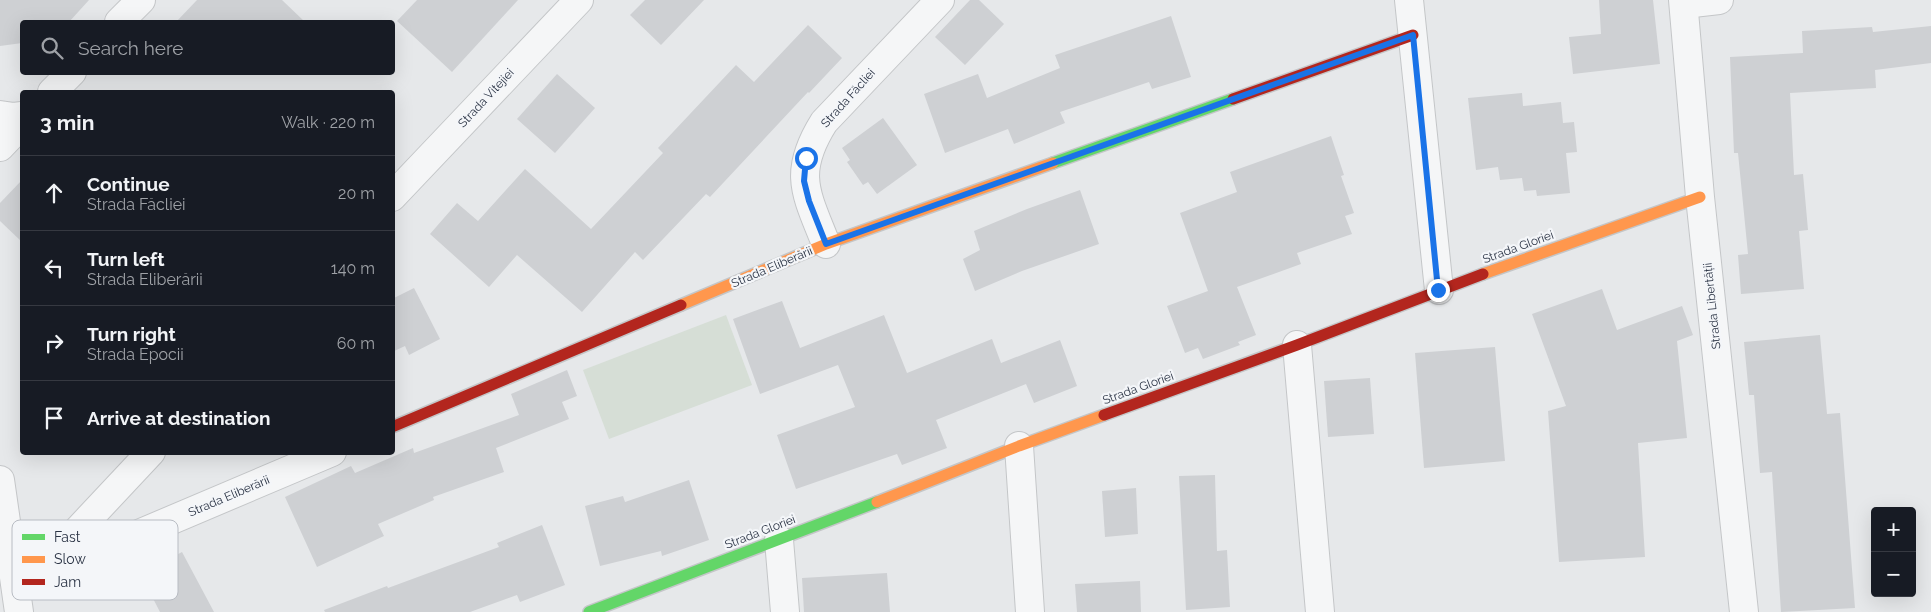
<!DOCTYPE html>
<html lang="en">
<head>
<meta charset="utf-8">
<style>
  :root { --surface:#171b24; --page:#242831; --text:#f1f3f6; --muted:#9ea1a6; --line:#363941 }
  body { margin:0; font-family:Raleway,sans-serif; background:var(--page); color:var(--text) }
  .controls { position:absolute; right:15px; bottom:15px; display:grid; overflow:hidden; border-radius:5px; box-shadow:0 5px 20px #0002 }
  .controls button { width:45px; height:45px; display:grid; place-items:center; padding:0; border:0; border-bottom:1px solid var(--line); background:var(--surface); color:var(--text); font:25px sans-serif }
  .stop { position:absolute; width:15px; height:15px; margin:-11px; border:4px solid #1a73e8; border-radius:50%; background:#fff }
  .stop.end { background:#1a73e8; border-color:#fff; box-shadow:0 1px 5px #0008 }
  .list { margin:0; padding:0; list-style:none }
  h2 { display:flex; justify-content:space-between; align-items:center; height:65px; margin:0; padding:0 20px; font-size:21px }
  h2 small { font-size:16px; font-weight:400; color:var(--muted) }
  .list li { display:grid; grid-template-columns:32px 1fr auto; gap:15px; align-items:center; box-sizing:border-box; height:75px; padding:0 20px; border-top:1px solid var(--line) }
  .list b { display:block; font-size:19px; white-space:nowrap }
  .list p { margin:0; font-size:16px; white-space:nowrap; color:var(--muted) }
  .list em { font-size:16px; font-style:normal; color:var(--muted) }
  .icon { flex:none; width:28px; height:28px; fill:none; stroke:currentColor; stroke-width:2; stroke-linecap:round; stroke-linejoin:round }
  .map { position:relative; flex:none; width:1931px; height:612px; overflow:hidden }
  .search { position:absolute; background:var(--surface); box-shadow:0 5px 20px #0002; left:20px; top:20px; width:375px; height:55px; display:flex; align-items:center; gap:12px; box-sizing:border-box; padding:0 18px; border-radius:5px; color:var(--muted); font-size:19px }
  .panel { position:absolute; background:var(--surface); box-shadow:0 5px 20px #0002; left:20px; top:90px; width:375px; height:365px; border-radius:5px }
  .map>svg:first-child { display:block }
  .green { fill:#d6ded6 }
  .building { fill:#ced0d3 }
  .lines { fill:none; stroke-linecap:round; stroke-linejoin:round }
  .street-casing { stroke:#c4c6c8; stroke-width:30 }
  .fast-casing { stroke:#c4c6c8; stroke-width:14 }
  .slow-casing { stroke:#c4c6c8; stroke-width:14 }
  .jam-casing { stroke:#c4c6c8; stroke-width:14 }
  .street { stroke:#f5f6f7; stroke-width:28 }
  .fast { stroke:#63d668; stroke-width:11 }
  .slow { stroke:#ff974d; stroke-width:11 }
  .jam { stroke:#b3261e; stroke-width:11 }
  .route { stroke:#1a73e8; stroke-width:6 }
  .labels { text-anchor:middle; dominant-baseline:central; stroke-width:4.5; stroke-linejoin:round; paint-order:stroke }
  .street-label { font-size:12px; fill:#2b3445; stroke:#f4f6f9 }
  .key { fill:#f4f6f9; stroke:#b8bcc3; stroke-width:1 }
  .key-label { font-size:14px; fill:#2b3445 }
</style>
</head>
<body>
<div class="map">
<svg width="1931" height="612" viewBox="0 0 1931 612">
  <rect width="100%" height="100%" fill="#e6e8ea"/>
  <polygon class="green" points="726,315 752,385 609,439 583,370"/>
  <g class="building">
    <polygon points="0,0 89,0 69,22 22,22 22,43 0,46"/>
    <polygon points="197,0 282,0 305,22 176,22"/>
    <polygon points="417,0 518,0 452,72 397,21"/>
    <polygon points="645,0 704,0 661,45 630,15"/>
    <polygon points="970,0 979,0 1004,24 965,65 935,37"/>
    <polygon points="1599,0 1653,0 1660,64 1573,74 1569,37 1601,34"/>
    <polygon points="1171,16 1191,77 1152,89 1149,82 1060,112 1065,123 1014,144 1008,129 945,153 924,94 978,74 987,98 1060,68 1055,55"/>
    <polygon points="808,25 842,58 809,93 808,92 710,197 706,194 643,260 635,252 582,312 517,255 489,287 430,234 457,203 478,221 525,169 591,229 663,153 658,148 736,65 754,82"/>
    <polygon points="1931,26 1931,63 1875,70 1876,88 1790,93 1794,175 1803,174 1808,230 1799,231 1804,289 1741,294 1738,255 1748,254 1738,153 1734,153 1730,57 1803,53 1802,31 1872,27 1873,32"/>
    <polygon points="557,74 595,108 555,153 517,119"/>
    <polygon points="1522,93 1523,106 1561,102 1563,123 1574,122 1577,152 1566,153 1570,193 1537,196 1536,190 1524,191 1522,178 1500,180 1498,167 1476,170 1468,98"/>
    <polygon points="883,118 917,165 877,194 868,182 863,185 847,162 850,160 842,148"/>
    <polygon points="1331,136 1344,175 1341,176 1354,213 1345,216 1352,234 1297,253 1301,264 1237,287 1256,335 1238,342 1240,345 1203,359 1198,348 1185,353 1167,306 1208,291 1180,213 1237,192 1230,172"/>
    <polygon points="22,180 22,242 0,221 0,203"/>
    <polygon points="1080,190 1099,244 1022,271 975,291 963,259 980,250 974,231 1027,209"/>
    <polygon points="414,288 440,339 409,355 405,346 392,352 392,299"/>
    <polygon points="1602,289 1617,330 1682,306 1693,335 1677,341 1687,438 1638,443 1645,557 1559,562 1548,411 1566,406 1532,314"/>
    <polygon points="782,301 800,348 884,315 907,373 992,339 1001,363 1060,340 1077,386 1034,403 1026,384 936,420 947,448 902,465 897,454 796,489 777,435 855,407 838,365 760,394 733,319"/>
    <polygon points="1820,335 1827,414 1840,413 1855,608 1781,612 1772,472 1760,473 1754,395 1749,395 1744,342"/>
    <polygon points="1495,347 1505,461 1424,468 1415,353"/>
    <polygon points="567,370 577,396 562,402 569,419 496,448 504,472 433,497 434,500 378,524 384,536 317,567 285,497 351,466 355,473 413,448 414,453 519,415 511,394"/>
    <polygon points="1370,378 1374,434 1328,437 1324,381"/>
    <polygon points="1215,475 1217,551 1227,550 1230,607 1186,610 1179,476"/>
    <polygon points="689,480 709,540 662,556 661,551 600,566 585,506 623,496 625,502"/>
    <polygon points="1136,488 1138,534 1105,537 1102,491"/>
    <polygon points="542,525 565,585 520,602 517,595 470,612 325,612 324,610 387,586 388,588 499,547 497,543"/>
    <polygon points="182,552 214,612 160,612 144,581 154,576 150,569"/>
    <polygon points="887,573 890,612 804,612 802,578"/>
    <polygon points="1140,581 1141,612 1077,612 1075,584"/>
  </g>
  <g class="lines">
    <defs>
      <g id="street">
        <polyline points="1409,0 1439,290"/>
        <polyline points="1683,0 1700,197 1744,612"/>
        <polyline points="1684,4 1719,0"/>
        <polyline points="119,22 141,0"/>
        <polyline points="52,92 72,72"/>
        <polyline points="0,115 14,117 22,116"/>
        <polyline points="0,147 22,124"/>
        <polyline points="392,197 579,0"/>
        <path d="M826,244C806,193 792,173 824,122L940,0"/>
        <polyline points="1297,345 1320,612"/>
        <polyline points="1019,446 1030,612"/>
        <polyline points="0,480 19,612"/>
        <polyline points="779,540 785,612"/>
        <polyline points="32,572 76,532 151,452"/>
        <polyline points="16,586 332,452"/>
      </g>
      <g id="fast">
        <polyline points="1053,163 1233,99"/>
        <polyline points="589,612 877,502"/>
      </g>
      <g id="slow">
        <polyline points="1483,274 1700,197"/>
        <polyline points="681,305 826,244 1053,163"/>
        <polyline points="877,502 1019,446 1104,415"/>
      </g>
      <g id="jam">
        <polyline points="1233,99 1413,35"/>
        <polyline points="1104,415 1297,345 1483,274"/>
        <polyline points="392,427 681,305"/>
      </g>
    </defs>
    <use href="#street" class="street-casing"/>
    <use href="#fast" class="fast-casing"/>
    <use href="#slow" class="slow-casing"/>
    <use href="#jam" class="jam-casing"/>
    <use href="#street" class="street"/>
    <use href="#fast" class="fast"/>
    <use href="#slow" class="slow"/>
    <use href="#jam" class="jam"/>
  </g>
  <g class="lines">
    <polyline class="route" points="806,158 804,181 809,201 826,244 1413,35 1438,290"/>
  </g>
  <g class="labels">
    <g class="street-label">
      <text transform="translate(486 98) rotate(-47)">Strada Vitejiei</text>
      <text transform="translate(848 98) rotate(-48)">Strada Făcliei</text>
      <text transform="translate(1518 247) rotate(-20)">Strada Gloriei</text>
      <text transform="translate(772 267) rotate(-23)">Strada Eliberării</text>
      <text transform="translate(1712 306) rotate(-96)">Strada Libertății</text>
      <text transform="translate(1138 388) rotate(-20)">Strada Gloriei</text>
      <text transform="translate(229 496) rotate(-23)">Strada Eliberării</text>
      <text transform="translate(760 532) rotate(-21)">Strada Gloriei</text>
    </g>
  </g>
  <rect x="12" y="520" width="166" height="80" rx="8" class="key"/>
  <rect x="22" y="534" width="23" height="6" fill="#63d668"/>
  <rect x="22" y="556" width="23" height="7" fill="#ff974d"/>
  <rect x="22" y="579" width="23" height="6" fill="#b3261e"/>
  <g class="key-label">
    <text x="54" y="542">Fast</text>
    <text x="54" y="564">Slow</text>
    <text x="54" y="587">Jam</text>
  </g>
</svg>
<div class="controls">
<button>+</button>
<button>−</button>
</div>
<div class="stop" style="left:806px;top:158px"></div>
<div class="stop end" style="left:1438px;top:290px"></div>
<div class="search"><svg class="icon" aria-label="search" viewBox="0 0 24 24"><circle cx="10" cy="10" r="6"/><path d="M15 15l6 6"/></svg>Search here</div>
<section class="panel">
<h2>3 min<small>Walk · 220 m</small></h2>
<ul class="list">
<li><svg class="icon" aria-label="ahead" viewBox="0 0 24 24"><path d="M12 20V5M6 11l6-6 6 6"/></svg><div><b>Continue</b><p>Strada Făcliei</p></div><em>20 m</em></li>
<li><svg class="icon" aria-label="left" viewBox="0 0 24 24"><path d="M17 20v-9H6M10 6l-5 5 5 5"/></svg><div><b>Turn left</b><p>Strada Eliberării</p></div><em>140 m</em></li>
<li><svg class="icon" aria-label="right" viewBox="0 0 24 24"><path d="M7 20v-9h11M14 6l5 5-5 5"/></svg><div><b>Turn right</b><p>Strada Epocii</p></div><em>60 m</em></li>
<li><svg class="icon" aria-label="arrive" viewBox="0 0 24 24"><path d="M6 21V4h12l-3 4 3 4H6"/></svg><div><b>Arrive at destination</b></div></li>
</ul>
</section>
</div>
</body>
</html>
